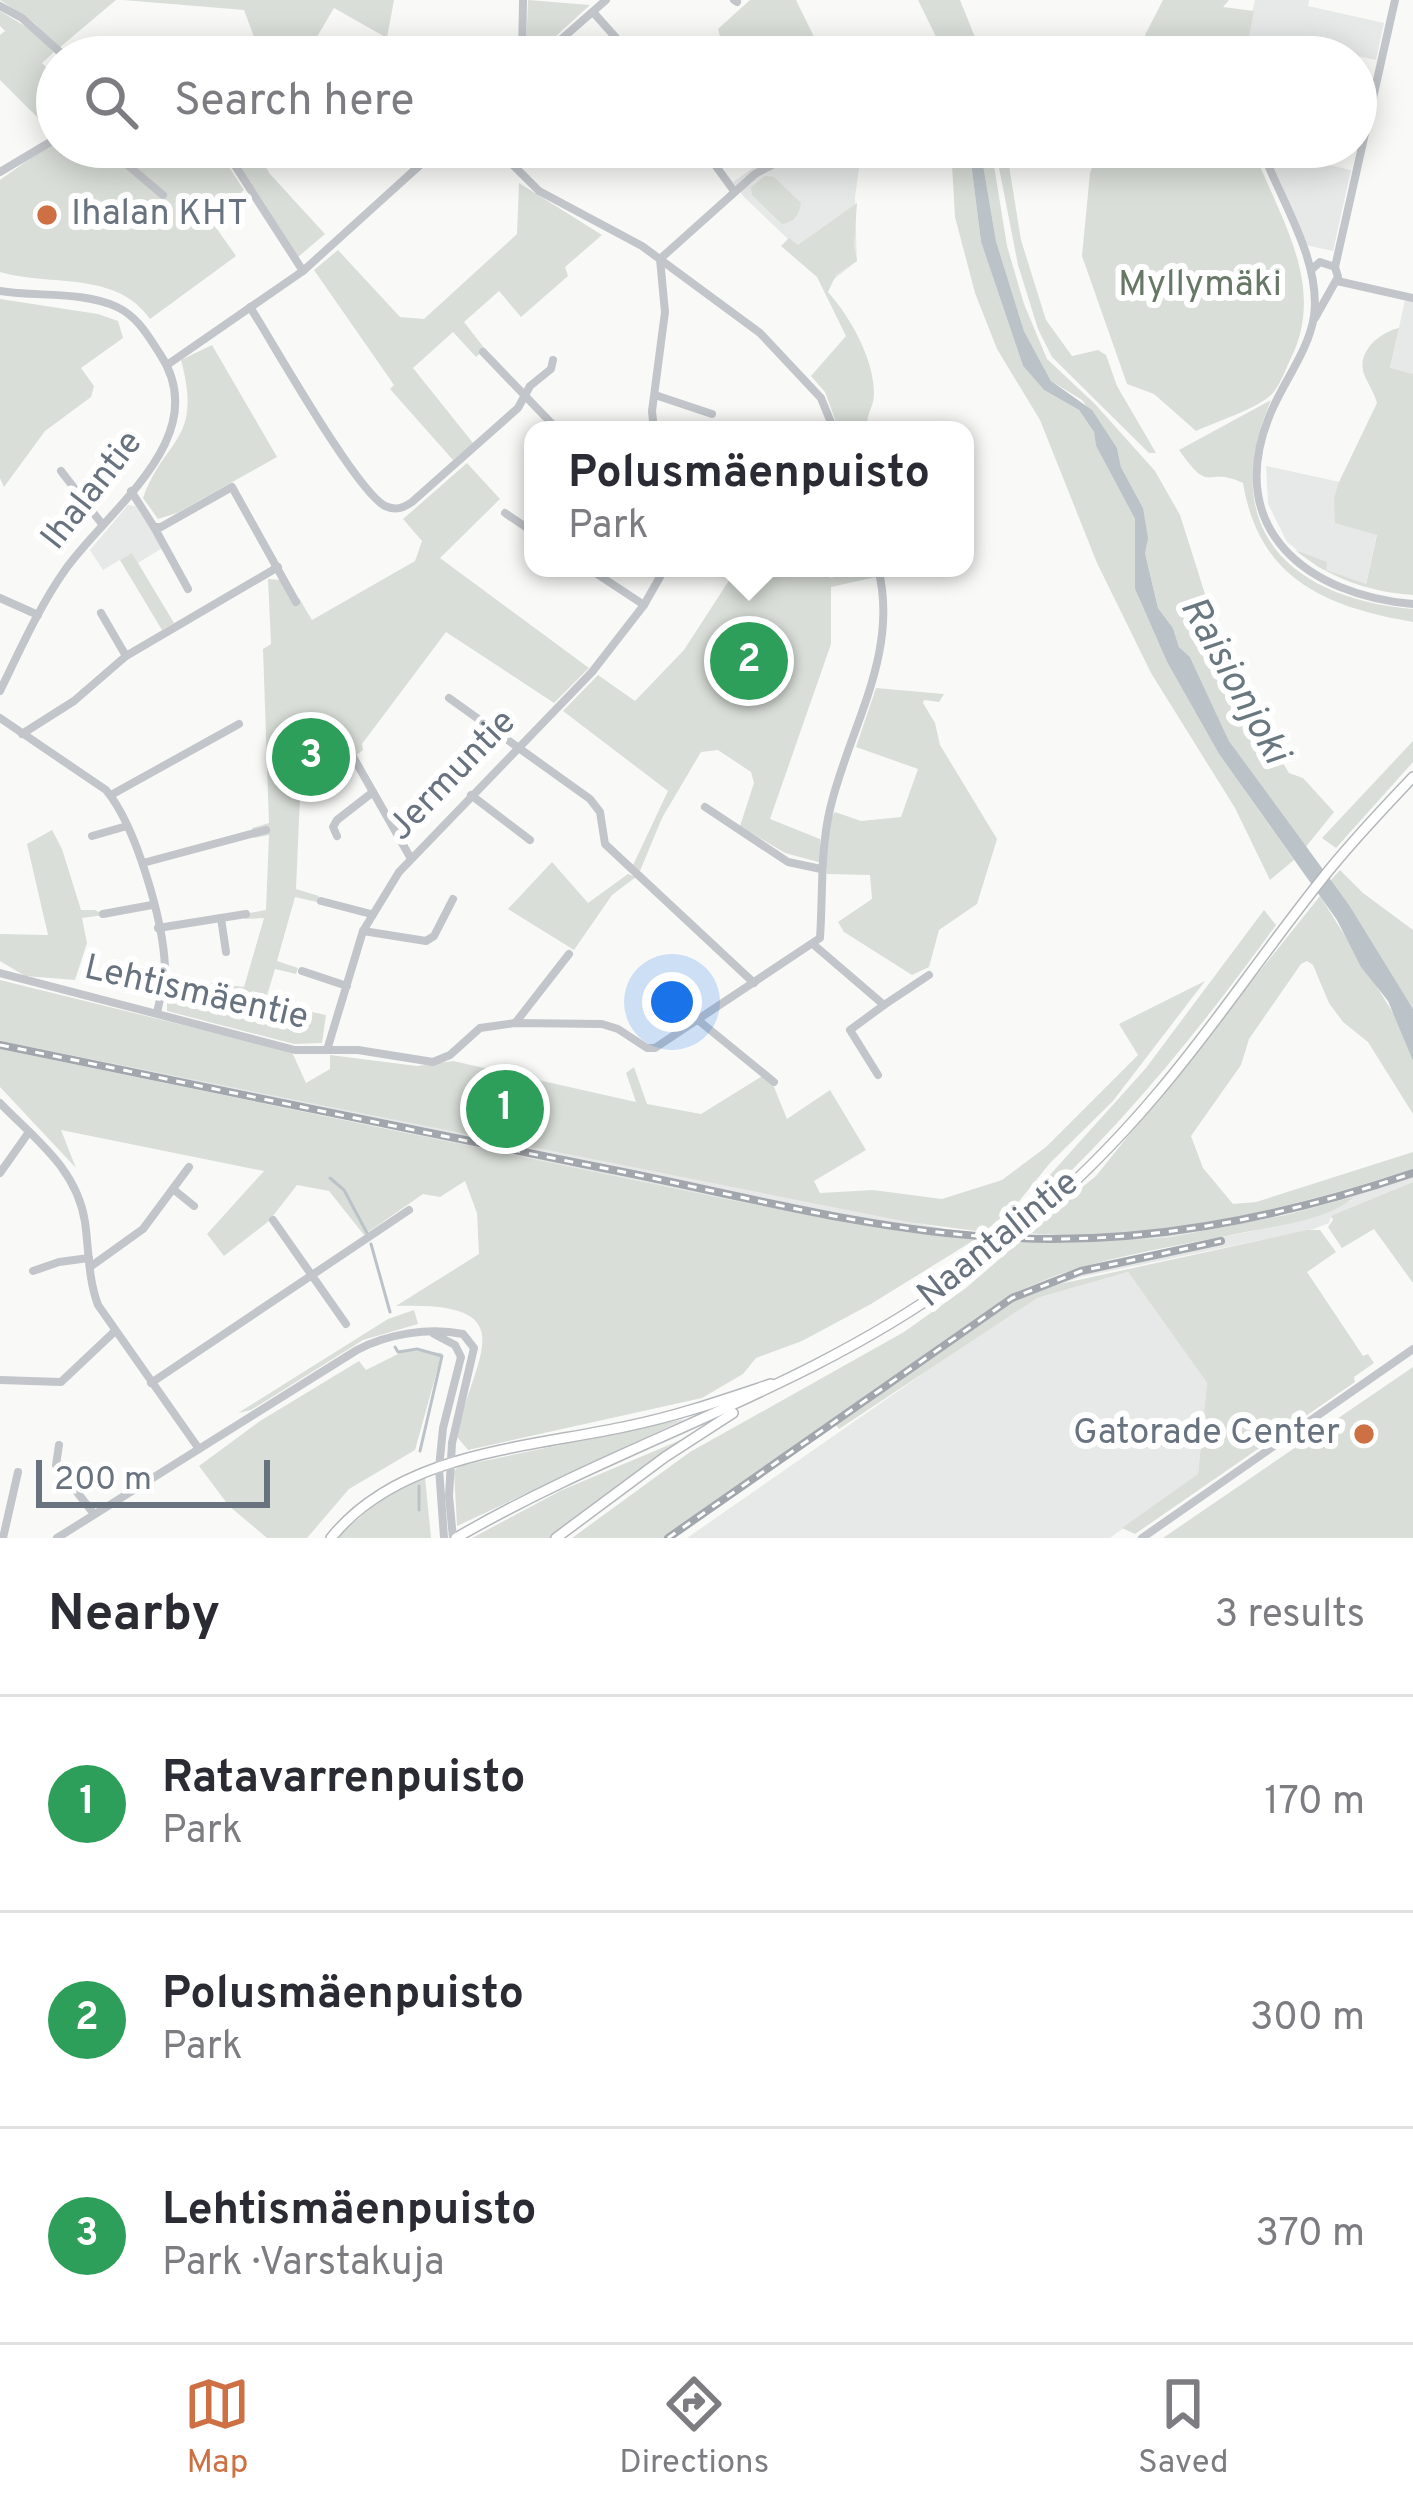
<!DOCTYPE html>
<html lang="en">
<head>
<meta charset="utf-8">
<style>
  :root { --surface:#fff; --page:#f7f7f7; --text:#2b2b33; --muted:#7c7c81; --line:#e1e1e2; --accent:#cd7044 }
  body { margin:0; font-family:Overpass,sans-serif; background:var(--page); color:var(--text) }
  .scale { position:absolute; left:36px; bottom:30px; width:234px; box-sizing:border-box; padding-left:12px; border:6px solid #68737f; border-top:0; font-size:33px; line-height:42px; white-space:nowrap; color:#68737f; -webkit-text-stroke:9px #fff; paint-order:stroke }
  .you { position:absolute; left:672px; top:1002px; width:42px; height:42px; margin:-30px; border:9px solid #fff; border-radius:50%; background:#1a73e8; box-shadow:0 0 0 18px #1a73e833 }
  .badge { display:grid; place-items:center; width:78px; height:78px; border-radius:50%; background:var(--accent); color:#fff; font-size:39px; font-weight:700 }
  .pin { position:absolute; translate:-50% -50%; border:6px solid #fff; box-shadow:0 3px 12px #0006 }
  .popup { position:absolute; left:524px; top:421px; width:450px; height:156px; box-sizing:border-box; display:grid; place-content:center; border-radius:24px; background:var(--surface); filter:drop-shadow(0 3px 9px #0005); font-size:39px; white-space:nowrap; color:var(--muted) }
  .popup b { font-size:45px; color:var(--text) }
  .popup::after { content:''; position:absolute; left:50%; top:100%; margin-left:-24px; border:24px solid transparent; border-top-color:var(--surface) }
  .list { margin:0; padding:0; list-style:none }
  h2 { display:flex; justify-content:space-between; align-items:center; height:156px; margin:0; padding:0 48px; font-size:51px }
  h2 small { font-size:39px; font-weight:400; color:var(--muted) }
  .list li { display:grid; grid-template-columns:78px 1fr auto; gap:36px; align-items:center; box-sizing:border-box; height:216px; padding:0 48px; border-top:3px solid var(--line) }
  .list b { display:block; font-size:45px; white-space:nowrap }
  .list p { margin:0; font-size:39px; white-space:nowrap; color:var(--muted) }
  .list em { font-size:39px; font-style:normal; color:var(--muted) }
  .icon { flex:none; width:66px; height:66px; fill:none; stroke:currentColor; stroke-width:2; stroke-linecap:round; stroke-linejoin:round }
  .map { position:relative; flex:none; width:1413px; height:1538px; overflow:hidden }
  .search { position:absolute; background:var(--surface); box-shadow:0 6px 30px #0003; left:36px; right:36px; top:36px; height:132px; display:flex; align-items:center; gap:30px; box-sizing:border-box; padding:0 42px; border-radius:66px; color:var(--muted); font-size:45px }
  .sheet { height:804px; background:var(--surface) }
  nav { display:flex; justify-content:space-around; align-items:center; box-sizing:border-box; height:168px; border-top:3px solid var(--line); background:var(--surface); font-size:33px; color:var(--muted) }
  nav a { display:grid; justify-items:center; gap:6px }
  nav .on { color:var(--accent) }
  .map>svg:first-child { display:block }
  .built { fill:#e7e9e8 }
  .green { fill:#d9ded8 }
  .water { fill:#bbc3c8 }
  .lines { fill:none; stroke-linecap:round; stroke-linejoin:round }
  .stream { stroke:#bbc3c8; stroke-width:3 }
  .major-casing { stroke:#b4b7bb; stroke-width:12 }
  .minor { stroke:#c2c5c9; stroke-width:8 }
  .major { stroke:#fff; stroke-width:9 }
  .rail-casing { stroke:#a2a7ad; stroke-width:8 }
  .rail { stroke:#fff; stroke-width:3; stroke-dasharray:9; stroke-linecap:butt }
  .poi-dot { fill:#cd7044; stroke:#fff; stroke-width:4.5 }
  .labels { text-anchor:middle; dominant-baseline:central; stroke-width:12; stroke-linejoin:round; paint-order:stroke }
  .poi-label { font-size:36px; fill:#68737f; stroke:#fff; text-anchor:start }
  .park-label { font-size:36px; fill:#687866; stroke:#fff }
  .street-label { font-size:36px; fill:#68737f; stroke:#fff }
  .water-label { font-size:39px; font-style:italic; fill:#69777f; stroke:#fff }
</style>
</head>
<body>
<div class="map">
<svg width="1413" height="1538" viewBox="0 0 1413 1538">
  <rect width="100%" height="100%" fill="#f9faf8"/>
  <g class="built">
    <polygon points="1255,0 1309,0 1308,6 1384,23 1376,60 1287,41 1282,57 1251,57 1245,44"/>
    <polygon points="775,147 862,147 855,197 857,261 832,281 744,197 733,182 776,152"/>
    <polygon points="1273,152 1351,170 1333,251 1305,245 1272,165"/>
    <polygon points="1405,300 1413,302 1413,374 1390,369"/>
    <polygon points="1266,466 1363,487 1379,525 1365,587 1318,567 1287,542 1268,504"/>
    <polygon points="128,505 135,506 164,547 138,563 132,553 103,570 90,550"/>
    <polygon points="0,1041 942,1228 941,1235 736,1201 447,1142 335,1116 0,1049"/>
    <polygon points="1413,1169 1413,1182 1331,1217 1329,1223 1314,1229 1081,1277 1017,1299 673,1538 663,1538 1028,1285 1102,1262 1286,1224 1353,1200 1165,1238 1051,1243 1052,1235 1211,1221 1281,1207"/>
    <polygon points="1128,1272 1207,1383 1198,1474 1110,1538 687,1538 1013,1311 1037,1298"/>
  </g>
  <g class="green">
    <polygon points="0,0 116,0 59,48 33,22"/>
    <polygon points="123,0 394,0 387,38 334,8 305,57 257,57 260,53 244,10"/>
    <polygon points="528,0 590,5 533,57 526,49"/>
    <polygon points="750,0 796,0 824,57 726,57 718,29"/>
    <polygon points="918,0 960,0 983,57 946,57"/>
    <polygon points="1163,0 1229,0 1223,7 1254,11 1247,45 1250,51 1265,57 1154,57 1145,35"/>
    <path d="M0,11L33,31L54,52L42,63L57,78V147H216L244,190L210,219L236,256L150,319C116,270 51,287 0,272V180L52,143L54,134L0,80V35L5,31L0,26Z"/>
    <polygon points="226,147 254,147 270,174 325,234 298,257"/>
    <polygon points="951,147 969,147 981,242 1023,366 1044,390 1079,410 1094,432 1096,446 1135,519 1135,589 1167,662 1219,754 1294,860 1270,880 1235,808 1151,673 1097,563 1040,420 997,349 975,293 955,217"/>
    <polygon points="980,147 991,147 1007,246 1024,304 1047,359 1095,404 1155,471 1180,515 1223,651 1267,737 1289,773 1303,778 1334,812 1305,848 1229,741 1190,657 1179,647 1173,628 1158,608 1145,553 1143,508 1121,467 1117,448 1082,400 1051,381 1024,331 996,241"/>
    <polygon points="995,147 1006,147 1021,240 1046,320 1072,356 1098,350 1106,355 1117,386 1156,453 1149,453 1052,357 1038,329 1018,265"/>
    <path d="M1100,147H1260L1259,164C1286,228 1325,292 1290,360C1285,371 1280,385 1272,394C1259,408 1215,422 1196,431L1154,394L1127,384L1082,256L1090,173Z"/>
    <path d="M765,176L774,177L801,203C799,216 794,222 782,224L752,195L751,187Z"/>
    <polygon points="519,183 602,235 565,267 568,276 521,317 499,291 464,322 485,349 476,357 453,332 413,368 473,443 453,460 390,389 394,385 314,270 338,250 400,317 424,319 517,234"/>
    <path d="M857,203L854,245L857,261L836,275L828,292C851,318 874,359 874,394C874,408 864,417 868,430H839L825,392L811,376L846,336L817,277L781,246L789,238L798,245Z"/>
    <polygon points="0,299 98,314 118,321 123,338 81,368 94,386 91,397 45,431 4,487 0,478"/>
    <path d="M1399,328L1390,368L1413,374V595C1369,592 1329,578 1295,550L1327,562L1326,570L1366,584L1377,535L1335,523L1334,498L1339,482L1377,403C1374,392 1368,384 1364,374C1356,352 1380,332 1399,328Z"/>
    <path d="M212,345L277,457L177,513L158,519L143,498C165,437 203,442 181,360Z"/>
    <path d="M1271,400C1217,526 1287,598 1413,609V622C1325,607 1259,579 1243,483C1204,465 1212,497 1179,450Z"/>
    <polygon points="467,463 500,499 440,558 589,668 554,703 446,632 362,744 363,750 300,798 296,889 319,896 317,902 295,897 277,961 298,968 296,974 275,969 265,1002 326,1015 322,1043 294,1044 167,1011 167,978 244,987 264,918 245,919 244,914 266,910 269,835 254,838 252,828 269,823 263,649 271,644 268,579 281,580 294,601 299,598 312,620 415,561 422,541 403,519"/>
    <polygon points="132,553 174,623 162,630 120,560"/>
    <polygon points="737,568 826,568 830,578 873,568 876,577 831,587 831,644 770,819 820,839 822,863 785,853 740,826 754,783 751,772 718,750 701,752 662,818 640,871 633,865 668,791 563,711 598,675 635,701 684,650"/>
    <path d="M876,688L944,694L939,702L924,700L923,703L935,723L940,745L997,839L977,904L939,930L929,967L912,975L844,932L838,922L872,899L870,875L827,874C825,851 821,832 835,812L861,821L901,817L918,769L856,747Z"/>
    <polygon points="1413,741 1413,762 1336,848 1322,838"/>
    <polygon points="52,830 62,849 81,910 95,910 104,915 82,918 87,943 75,980 25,976 0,961 0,934 48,935 27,844"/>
    <polygon points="552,862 588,903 628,874 636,877 612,895 574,950 508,909"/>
    <polygon points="1340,870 1363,893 1413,930 1413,1009 1330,881"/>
    <path d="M1320,896L1395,1016L1413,1061V1114L1368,1042L1343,1022L1329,1003L1313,965L1307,961L1301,964L1249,1039L1241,1065L1191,1136L1203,1168L1233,1204L1256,1202L1413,1152V1169C1291,1207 1156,1245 1026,1233L1096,1176Z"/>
    <path d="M1264,910L1276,925C1194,1038 1110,1141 1005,1233L992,1232L1031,1196L1146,1068Z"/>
    <polygon points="0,980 292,1052 306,1083 330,1069 330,1055 417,1066 453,1061 636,1102 626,1073 634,1067 647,1104 701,1114 764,1075 774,1087 787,1119 830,1090 866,1150 814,1181 820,1193 873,1190 942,1199 1002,1180 1046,1147 1138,1055 1119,1024 1205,981 1113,1101 1050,1163 1016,1205 984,1232 908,1222 0,1041"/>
    <path d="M0,1049L736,1201L906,1232L976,1239L871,1304L802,1341L756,1358L743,1374L702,1398L468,1450L457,1437C471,1358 531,1301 396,1306L479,1254L477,1213L465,1181L440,1197L423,1194L364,1235L329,1191L297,1185L269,1221L224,1256L207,1234L264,1171L61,1130L76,1168L0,1087Z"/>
    <polygon points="1413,1182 1413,1283 1374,1229 1342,1248 1328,1227 1333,1220 1331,1216"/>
    <path d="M1354,1197C1328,1220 1276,1226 1241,1233C1161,1250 1075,1259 1002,1300L663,1538H572L690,1452L904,1332L966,1288L1018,1243L1165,1238L1285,1215Z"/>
    <polygon points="1307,1230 1320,1230 1336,1252 1307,1272 1363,1356 1368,1354 1374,1363 1354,1377 1355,1382 1135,1534 1122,1528 1198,1474 1207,1383 1128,1272 1037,1298 839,1429 836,1425 1016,1299 1037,1289"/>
    <polygon points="414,1310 418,1324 363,1340 251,1410 238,1413 388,1319"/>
    <polygon points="406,1350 442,1353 415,1450 349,1489 307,1538 267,1538 229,1506 199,1466 260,1421 359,1361 366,1370"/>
    <polygon points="1413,1367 1413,1538 1163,1538"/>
    <polygon points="685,1419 457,1526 454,1471 459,1466"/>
    <polygon points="683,1439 550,1538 472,1538 562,1490"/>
    <polygon points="425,1477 431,1538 336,1538 387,1494"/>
  </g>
  <polygon class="water" points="969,147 980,147 996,241 1024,331 1051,381 1092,410 1117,448 1121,467 1143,508 1148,538 1145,553 1158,608 1173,628 1179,647 1190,657 1229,741 1349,905 1413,1009 1413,1061 1388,1001 1361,967 1337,920 1219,754 1167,662 1135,589 1135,519 1096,446 1094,432 1079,410 1044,390 1023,366 981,242"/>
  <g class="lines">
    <g class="stream">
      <polyline points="330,1178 344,1190 367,1233"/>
      <polyline points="371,1244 390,1312"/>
      <polyline points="395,1347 398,1352 417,1349 442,1356 420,1451"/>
      <polyline points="419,1486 419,1510"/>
    </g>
    <defs>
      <g id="major">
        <path d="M331,1538C400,1452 528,1448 628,1426C677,1416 723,1400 771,1384"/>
        <path d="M456,1538C619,1443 802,1392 956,1280C1029,1227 1097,1165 1156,1095C1215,1026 1265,950 1322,879C1350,843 1382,810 1413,777"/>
        <polyline points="556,1538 665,1457 733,1413"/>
      </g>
    </defs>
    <use href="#major" class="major-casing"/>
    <g class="minor">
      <polyline points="734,0 737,2"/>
      <polyline points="0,6 22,18 61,53"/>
      <polyline points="593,12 633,57"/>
      <polyline points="522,57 523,0"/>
      <polyline points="541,57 606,0"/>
      <polyline points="1287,57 1289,47"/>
      <polyline points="106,147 163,195"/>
      <polyline points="223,147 303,271"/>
      <polyline points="396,147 416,168"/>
      <polyline points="495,147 539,191 642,246 760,333 821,398 834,430"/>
      <polyline points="702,147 734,191"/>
      <path d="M1266,147V160C1285,207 1321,264 1314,316C1309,351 1281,385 1269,417C1224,530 1308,595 1413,604"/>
      <polyline points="0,172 57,138"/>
      <polyline points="1311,270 1320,262 1335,267"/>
      <polyline points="1337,281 1413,298"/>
      <path d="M0,291C37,297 83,291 117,307C138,317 148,336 160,354C215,437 108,509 65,570C39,607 20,650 0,691"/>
      <path d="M250,307C273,343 356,491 385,506C396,511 403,508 412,502L518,408L530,386L551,369L553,360"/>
      <polyline points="1315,318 1338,277 1335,267 1395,0"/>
      <polyline points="483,352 556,428"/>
      <polyline points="167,365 303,271 440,147"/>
      <polyline points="655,395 712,414"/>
      <polyline points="654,430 652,411 665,312 660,259 755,174 776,163 804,159 812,147"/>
      <polyline points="61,471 102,524"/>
      <polyline points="131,491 154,527 161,527 232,487 296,602"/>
      <polyline points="505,513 533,532"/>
      <polyline points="154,527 188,589"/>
      <polyline points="588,568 644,605"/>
      <polyline points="0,598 38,615"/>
      <polyline points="101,613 126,656"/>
      <polyline points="449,698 590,799 600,812 605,844 754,983"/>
      <path d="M0,718L106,790C136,826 163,920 165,967C165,982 160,998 157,1013"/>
      <polyline points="22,734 74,701 126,656 278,567"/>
      <polyline points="352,755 410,857"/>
      <polyline points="111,795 239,724"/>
      <polyline points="471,795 530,840"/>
      <polyline points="705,807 788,862 821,869"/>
      <polyline points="92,836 127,826"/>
      <polyline points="337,836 333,827 337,820 373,792"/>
      <polyline points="143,863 266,830"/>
      <polyline points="321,901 371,914"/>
      <polyline points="103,914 152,905"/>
      <polyline points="221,918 226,952"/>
      <polyline points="158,928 246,914"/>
      <polyline points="363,931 426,941 434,936 453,899"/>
      <polyline points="814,945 884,1005 929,975"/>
      <polyline points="302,971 347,986"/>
      <path d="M0,973L295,1050H358L433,1062L450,1055L480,1028L515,1023L602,1024L618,1029L647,1048H655L820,938C823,895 820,852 830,809C849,728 900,654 878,568"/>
      <polyline points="698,1020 774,1082"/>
      <polyline points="516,1022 569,954"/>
      <polyline points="327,1050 363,931 399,872 592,672 644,605 665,568"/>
      <polyline points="878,1075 850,1030 884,1005"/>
      <path d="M0,1103C36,1140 77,1169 85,1222C89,1250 88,1279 98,1305L199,1449"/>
      <polyline points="0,1173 29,1132"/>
      <polyline points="173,1189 194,1206"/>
      <polyline points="273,1220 346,1324"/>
      <polyline points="90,1267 143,1229 189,1167"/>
      <polyline points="33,1271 59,1262 89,1258"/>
      <polyline points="434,1334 455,1345 461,1357 443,1428 439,1468 444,1538"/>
      <polyline points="0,1380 61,1382 114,1332"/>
      <polyline points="151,1383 409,1210"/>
      <polyline points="59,1445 56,1465 94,1514"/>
      <polyline points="3,1538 18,1472"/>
      <path d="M57,1538L357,1350C387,1334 429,1327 463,1334L474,1348L452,1443L449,1496L453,1538"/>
      <polyline points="1142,1538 1413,1349"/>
    </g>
    <use href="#major" class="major"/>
    <defs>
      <g id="rail">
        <path d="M0,1045C199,1085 399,1128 598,1167C728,1192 860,1229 993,1237C1138,1247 1277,1219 1413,1173"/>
        <polyline points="668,1538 1012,1298 1081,1271 1221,1241"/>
      </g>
    </defs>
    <use href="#rail" class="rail-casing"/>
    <use href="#rail" class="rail"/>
  </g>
  <g class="poi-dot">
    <circle cx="47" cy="215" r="12"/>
    <circle cx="1364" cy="1434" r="12"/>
  </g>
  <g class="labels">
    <g class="poi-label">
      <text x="71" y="215">Ihalan KHT</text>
      <text x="1340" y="1434" text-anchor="end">Gatorade Center</text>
    </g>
    <g class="park-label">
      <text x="1200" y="286">Myllymäki</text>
    </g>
    <g class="street-label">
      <text transform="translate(93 491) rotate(-52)">Ihalantie</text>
      <text transform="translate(453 776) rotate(-46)">Jermuntie</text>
      <text transform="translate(196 994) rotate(13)">Lehtismäentie</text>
      <text transform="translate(999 1240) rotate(-39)">Naantalintie</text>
    </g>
    <g class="water-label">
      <text transform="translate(1233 681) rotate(61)">Raisionjoki</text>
    </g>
  </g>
</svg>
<div class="scale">200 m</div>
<div class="you"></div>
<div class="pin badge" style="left:505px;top:1109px;background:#2e9e5b">1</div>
<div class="pin badge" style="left:749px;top:661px;background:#2e9e5b">2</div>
<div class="popup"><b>Polusmäenpuisto</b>Park</div>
<div class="pin badge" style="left:311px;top:757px;background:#2e9e5b">3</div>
<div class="search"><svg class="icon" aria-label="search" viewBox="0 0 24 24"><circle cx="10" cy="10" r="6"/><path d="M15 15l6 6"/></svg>Search here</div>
</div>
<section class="sheet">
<h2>Nearby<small>3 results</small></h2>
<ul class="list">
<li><span class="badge" style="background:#2e9e5b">1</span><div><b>Ratavarrenpuisto</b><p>Park</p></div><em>170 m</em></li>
<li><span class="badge" style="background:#2e9e5b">2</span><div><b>Polusmäenpuisto</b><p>Park</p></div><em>300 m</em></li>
<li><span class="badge" style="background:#2e9e5b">3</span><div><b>Lehtismäenpuisto</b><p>Park · Varstakuja</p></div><em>370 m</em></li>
</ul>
</section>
<nav>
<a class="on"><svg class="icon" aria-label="map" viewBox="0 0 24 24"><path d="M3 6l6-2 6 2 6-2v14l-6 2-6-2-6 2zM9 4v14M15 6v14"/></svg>Map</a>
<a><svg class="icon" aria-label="directions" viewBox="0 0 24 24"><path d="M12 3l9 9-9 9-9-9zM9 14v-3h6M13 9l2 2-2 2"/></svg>Directions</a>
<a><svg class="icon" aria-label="saved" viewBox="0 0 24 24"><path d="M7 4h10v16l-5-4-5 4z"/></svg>Saved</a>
</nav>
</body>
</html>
